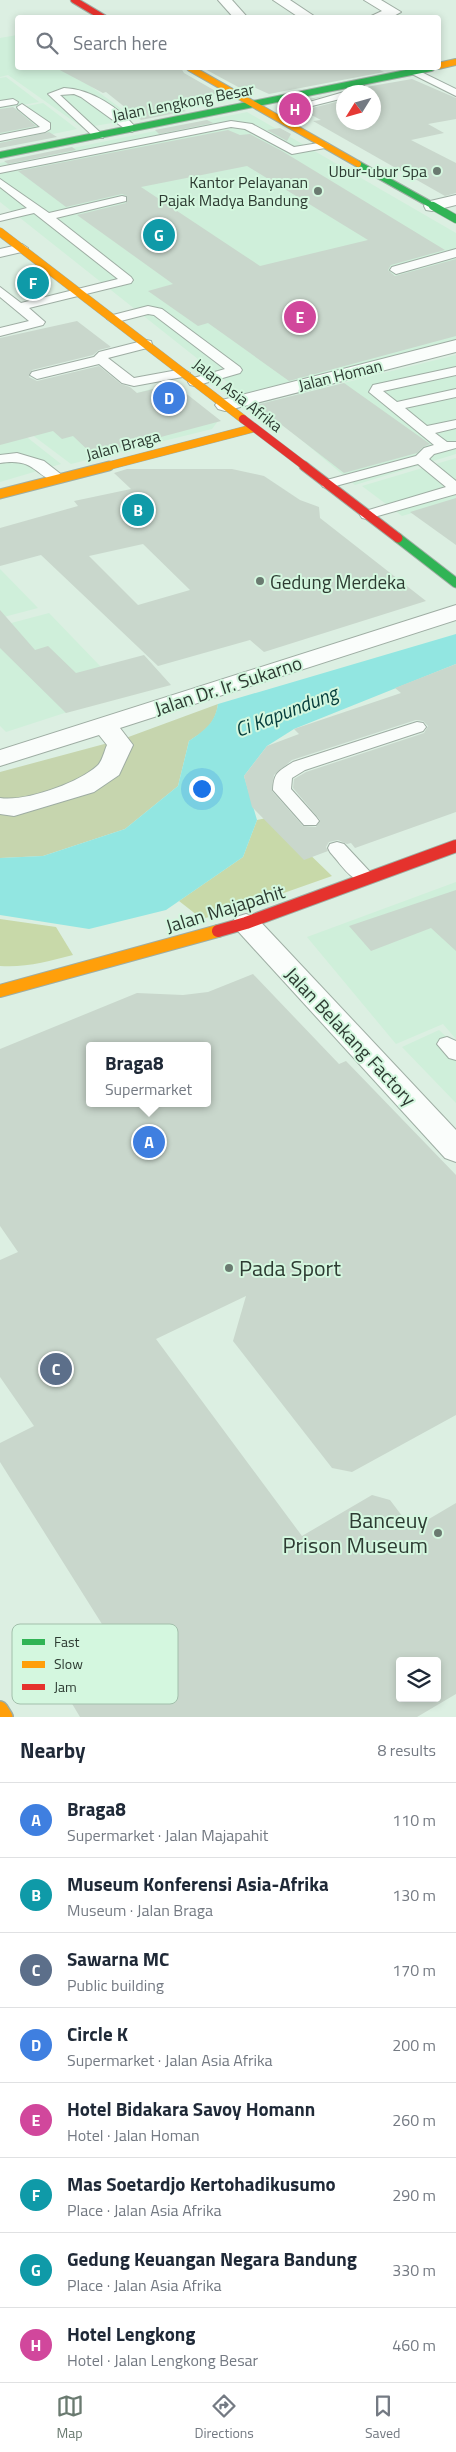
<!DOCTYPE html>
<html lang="en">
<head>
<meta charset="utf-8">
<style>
  :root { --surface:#fff; --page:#f6f6f7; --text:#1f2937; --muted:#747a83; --line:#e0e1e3; --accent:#6a7a70 }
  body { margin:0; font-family:"Titillium Web",sans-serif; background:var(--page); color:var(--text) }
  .controls { position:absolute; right:15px; bottom:15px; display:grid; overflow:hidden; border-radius:5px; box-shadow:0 2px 8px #0003 }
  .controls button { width:45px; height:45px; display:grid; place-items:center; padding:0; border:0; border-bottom:1px solid var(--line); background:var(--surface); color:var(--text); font:25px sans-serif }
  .compass { position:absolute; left:336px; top:85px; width:45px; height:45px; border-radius:50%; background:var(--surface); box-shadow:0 2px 8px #0003; rotate:233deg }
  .you { position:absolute; left:201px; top:788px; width:18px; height:18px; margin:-12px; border:4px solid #fff; border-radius:50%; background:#1a73e8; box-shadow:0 0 0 8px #1a73e833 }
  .badge { display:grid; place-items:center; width:32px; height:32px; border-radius:50%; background:var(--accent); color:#fff; font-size:16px; font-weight:700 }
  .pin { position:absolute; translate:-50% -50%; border:2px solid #fff; box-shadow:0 1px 5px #0006 }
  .popup { position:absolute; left:86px; top:1042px; width:125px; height:65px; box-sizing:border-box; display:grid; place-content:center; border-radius:5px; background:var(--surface); filter:drop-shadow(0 1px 4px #0005); font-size:16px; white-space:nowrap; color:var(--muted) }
  .popup b { font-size:19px; color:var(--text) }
  .popup::after { content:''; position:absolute; left:50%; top:100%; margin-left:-10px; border:10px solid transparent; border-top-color:var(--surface) }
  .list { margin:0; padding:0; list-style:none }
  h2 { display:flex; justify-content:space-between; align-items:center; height:65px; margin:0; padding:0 20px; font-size:21px }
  h2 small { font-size:16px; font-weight:400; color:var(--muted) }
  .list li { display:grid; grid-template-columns:32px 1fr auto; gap:15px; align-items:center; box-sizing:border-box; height:75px; padding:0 20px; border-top:1px solid var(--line) }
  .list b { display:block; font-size:19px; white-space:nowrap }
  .list p { margin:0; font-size:16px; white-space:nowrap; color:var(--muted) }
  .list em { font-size:16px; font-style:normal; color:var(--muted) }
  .icon { flex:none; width:28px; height:28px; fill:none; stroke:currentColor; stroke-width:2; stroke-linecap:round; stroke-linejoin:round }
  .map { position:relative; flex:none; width:456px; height:1717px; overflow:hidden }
  .search { position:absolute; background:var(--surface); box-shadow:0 2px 8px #0003; left:15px; right:15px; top:15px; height:55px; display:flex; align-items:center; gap:12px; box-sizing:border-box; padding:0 18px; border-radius:5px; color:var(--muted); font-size:19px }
  .sheet { height:665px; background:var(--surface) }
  nav { display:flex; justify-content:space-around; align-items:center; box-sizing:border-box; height:70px; border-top:1px solid var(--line); background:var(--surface); font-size:14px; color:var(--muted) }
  nav a { display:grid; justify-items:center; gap:2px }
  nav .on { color:var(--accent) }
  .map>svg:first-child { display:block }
  .built { fill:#cfefda }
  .green { fill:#c6d5ae }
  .forest { fill:#c8d9a9 }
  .water { fill:#92e6e1 }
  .building { fill:#c9d7cc; fill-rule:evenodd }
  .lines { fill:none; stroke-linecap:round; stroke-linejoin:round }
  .lane-casing { stroke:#9eada3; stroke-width:2 }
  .street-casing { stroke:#9eada3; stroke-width:2 }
  .fast-far2-casing { stroke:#9eada3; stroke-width:8 }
  .fast-far1-casing { stroke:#9eada3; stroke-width:9 }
  .fast-casing { stroke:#9eada3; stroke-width:11 }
  .slow-far4-casing { stroke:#9eada3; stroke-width:8 }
  .slow-far3-casing { stroke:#9eada3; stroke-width:9 }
  .slow-far2-casing { stroke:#9eada3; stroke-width:11 }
  .slow-far1-casing { stroke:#9eada3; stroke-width:14 }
  .slow-casing { stroke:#9eada3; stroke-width:18 }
  .jam-far3-casing { stroke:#9eada3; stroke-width:8 }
  .jam-far2-casing { stroke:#9eada3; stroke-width:9 }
  .jam-far1-casing { stroke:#9eada3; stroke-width:11 }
  .jam-casing { stroke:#9eada3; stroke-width:14 }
  .lane { fill:#fafdfb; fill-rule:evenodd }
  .street { fill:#fafdfb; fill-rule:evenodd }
  .fast-far2 { stroke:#30b455; stroke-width:6 }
  .fast-far1 { stroke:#30b455; stroke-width:8 }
  .fast { stroke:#30b455; stroke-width:9 }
  .slow-far4 { stroke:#ff9f0a; stroke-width:6 }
  .slow-far3 { stroke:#ff9f0a; stroke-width:8 }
  .slow-far2 { stroke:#ff9f0a; stroke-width:9 }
  .slow-far1 { stroke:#ff9f0a; stroke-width:12 }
  .slow { stroke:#ff9f0a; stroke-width:15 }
  .jam-far3 { stroke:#e5322d; stroke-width:6 }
  .jam-far2 { stroke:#e5322d; stroke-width:8 }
  .jam-far1 { stroke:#e5322d; stroke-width:9 }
  .jam { stroke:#e5322d; stroke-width:12 }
  .poi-dot { fill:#6a7a70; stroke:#d4f7df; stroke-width:2 }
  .labels { text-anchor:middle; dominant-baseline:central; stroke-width:4; stroke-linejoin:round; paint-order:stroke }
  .far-street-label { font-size:16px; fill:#2d3b32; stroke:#d4f7df }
  .far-poi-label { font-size:16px; fill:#2d3b32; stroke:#d4f7df; text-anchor:end }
  .poi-label { font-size:19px; fill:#2d3b32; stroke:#d4f7df; text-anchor:start }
  .street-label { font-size:19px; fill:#2d3b32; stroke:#d4f7df }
  .water-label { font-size:20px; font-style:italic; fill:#043c3b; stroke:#d4f7df }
  .near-poi-label { font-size:22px; fill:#2d3b32; stroke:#d4f7df; text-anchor:start }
  .key { fill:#d4f7df; stroke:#a2bfab; stroke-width:1 }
  .key-label { font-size:14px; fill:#2d3b32 }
</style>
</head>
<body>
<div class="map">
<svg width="456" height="1717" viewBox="0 0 456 1717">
  <rect width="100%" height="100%" fill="#dcefe2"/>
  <g class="built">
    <polygon points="17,35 18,68 66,68 135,119 83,128 8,75 0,77 0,38"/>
    <polygon points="6,77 39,102 0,109 0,78"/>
    <polygon points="43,103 77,129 0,145 0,111"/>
    <polygon points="247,112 456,233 456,340 242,394 0,202 0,163"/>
    <polygon points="456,355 456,454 355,485 259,404"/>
    <polygon points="170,384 218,421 212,429 71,464 19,425"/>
    <polygon points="0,416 61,464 0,482"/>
    <polygon points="456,458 456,500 402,516 362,486"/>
    <polygon points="0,569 38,608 0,618"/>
    <polygon points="49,613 126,693 6,732 0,726 0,626"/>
    <polygon points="456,882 456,1039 443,1024 396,1044 307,937"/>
    <polygon points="439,1030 456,1046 456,1103 402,1047"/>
  </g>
  <path class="green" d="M218,704C215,724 206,730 189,741L178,786L125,829L43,856L0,858V772L123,739Z"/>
  <g class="forest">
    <polygon points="271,817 332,876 244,907 202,919 179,901 243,857 257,820"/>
    <path d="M0,919L56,927L73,955C49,961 25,968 0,966Z"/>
  </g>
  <path class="water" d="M456,634V664L294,729L267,746L244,776L257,820L243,857L166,910L89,929L0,915V858L43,856L125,829L178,786L189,741C205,730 215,723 218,704Z"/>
  <g class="building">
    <polygon points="56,68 181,68 184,73 219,93 171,104 186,111 141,120 106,92 103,93"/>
    <polygon points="203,68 376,68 384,72 269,94 251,86 240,88"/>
    <polygon points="412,79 456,98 456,119 428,124 444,133 411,140 456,163 456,193 445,196 313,121 321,120 288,103 324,96 297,104 304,110 344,100 344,122 374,122 374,92 359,92 365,91 366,87"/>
    <polygon points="13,107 17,110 36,126 0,133 0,109"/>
    <polygon points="207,120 213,123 159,134 155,130"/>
    <polygon points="280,128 291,134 287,141 267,130"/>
    <path d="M228,130L240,135L250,134L282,151L445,250L391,265L388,270L395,276L456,259V336L289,381L208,323L198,326L148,291L173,284L77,215L126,203L127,196L122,194L66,207L18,171ZM247,166L368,240L260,266L141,187Z"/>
    <polygon points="49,132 57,137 0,148 0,143"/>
    <polygon points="72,147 76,150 8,164 4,161"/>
    <polygon points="77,321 111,347 99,350 93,355 32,370 29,377 37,381 99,366 121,384 130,387 137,393 174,384 221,421 93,455 73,436 62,439 53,431 0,445 0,338"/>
    <polygon points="344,383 430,444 423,447 417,453 344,473 256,405"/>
    <path d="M127,469H232L264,476L300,500L319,507L320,518L426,601L264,652L250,640L158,666L41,555L0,566V528L78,506L74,501L131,489L114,473ZM143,544L190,590L138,605L89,556Z"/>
    <polygon points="456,498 456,545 410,512"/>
    <polygon points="0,610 35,650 48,646 76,673 144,655 171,685 66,713 0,648"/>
    <path d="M456,664V812L355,848L351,843L347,844L338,840L329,842L326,847L328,851L304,860L252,807L244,776L267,746L299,734L294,729L401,693L395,688ZM416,720L423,721L428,726L424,733L306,772L294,779L293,788L320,820L316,827L303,826L272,791L274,775L292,760Z"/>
    <polygon points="456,890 456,951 431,928 371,951 349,926"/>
    <path d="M253,974L339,1064L346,1061L456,1175V1415L352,1472L332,1468L233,1341L246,1296L156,1339L302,1536L372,1495L390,1500L412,1529L456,1503V1694L417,1717H80L53,1672L112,1640L0,1462V1443L34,1426L0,1377V1260L18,1252L0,1226V1049L137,993L183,995L208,992ZM90,1046H208V1103H90ZM400,1661H437V1698H400Z"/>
  </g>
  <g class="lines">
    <defs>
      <g id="lane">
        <polygon points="413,68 456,89 456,96 410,73 410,69"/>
        <polygon points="353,81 364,86 364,90 348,92 353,88 348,84"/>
        <path d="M64,88C91,89 120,108 137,129L132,132L128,131L81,97L74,94L60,95L104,136L103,138H95L48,94Z"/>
        <polygon points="344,92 346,92 344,92 344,98 304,108 299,105"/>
        <polygon points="13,99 18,102 17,104 0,107 0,101"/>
        <polygon points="22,104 50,123 50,129 45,132 0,141 0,135 40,127 18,109 17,107"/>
        <polygon points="231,121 252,124 294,147 325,142 330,145 325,148 292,154 245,129 231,127 0,173 0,167"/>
        <polygon points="0,179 49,213 122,196 126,197 126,201 56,218 131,277 133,280 131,283 29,308 45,322 43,325 0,336 0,328 29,321 0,297 0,287 21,303 118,279 34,213 0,221 0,215 27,208 0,187"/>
        <polygon points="22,244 28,248 26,251 0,257 0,249"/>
        <polygon points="456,249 456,257 396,274 390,270 392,267"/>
        <polygon points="148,306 162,309 240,367 242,370 240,373 195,386 190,385 188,382 190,379 225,369 154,315 148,314 113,323 107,319 109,316"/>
        <polygon points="146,340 151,341 152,344 151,347 108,358 134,378 183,369 190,373 188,376 134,386 122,383 99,364 37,379 30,375 32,372 94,357 99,352"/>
        <polygon points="456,367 456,375 383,391 397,402 456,389 456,397 405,408 427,426 456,420 456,428 435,433 447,442 456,442 456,448 434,454 429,459 456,481 456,494 367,519 362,518 360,515 362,512 446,487 418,464 328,488 323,487 321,484 323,481 416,456 424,448 434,445 369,392 373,385"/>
        <path d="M17,453L44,461L67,479L60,483C34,477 36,457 0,463V455Z"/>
        <path d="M417,722L423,723L426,727L423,731L305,770L292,778L291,789L316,817L319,821L316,825H304L273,790C274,772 278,772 293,762Z"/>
        <path d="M337,842L344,844L372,874L374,878L372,882C354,887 341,864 330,852L328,848L330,844Z"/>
        <polygon points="447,1037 456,1041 456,1060 449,1058 437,1044 440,1039"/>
      </g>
      <g id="street">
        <polygon points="218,0 232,0 248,18 234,18"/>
        <polygon points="273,0 290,0 317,18 300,18"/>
        <polygon points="364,0 381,0 401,12 390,18 367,18 382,11"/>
        <polygon points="456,195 456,205 432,211 426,210 424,206 426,202"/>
        <polygon points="456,340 456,352 225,411 218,409 215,405 218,401"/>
        <path d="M456,605V620L120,728L133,745L119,775L94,792L14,816L0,814V798C25,802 78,783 97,766C102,762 104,752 107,745L99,735L0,766V750Z"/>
        <polygon points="246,914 256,917 456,1130 456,1162 445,1158 236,929 232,923 236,917"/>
      </g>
      <g id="fast-far2">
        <polyline points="0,155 431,68"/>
        <polyline points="358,164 435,207"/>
      </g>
      <polyline id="fast-far1" points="433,206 456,219"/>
      <polyline id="fast" points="398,538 456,583"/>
      <g id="slow-far4">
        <polyline points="438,66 456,62"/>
        <polyline points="190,68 358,164"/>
      </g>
      <g id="slow-far3">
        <polyline points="0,232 243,419"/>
        <polyline points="104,467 254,428"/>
      </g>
      <polyline id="slow-far2" points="0,494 109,466"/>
      <polyline id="slow-far1" points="0,991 218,931"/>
      <polyline id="slow" points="0,1709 5,1717"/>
      <polyline id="jam-far3" points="74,0 104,18"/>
      <polyline id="jam-far2" points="243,419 306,467"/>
      <polyline id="jam-far1" points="304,466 398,538"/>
      <polyline id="jam" points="218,931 246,923 456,846"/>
    </defs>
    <use href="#lane" class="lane-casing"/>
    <use href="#street" class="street-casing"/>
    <use href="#fast-far2" class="fast-far2-casing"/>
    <use href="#fast-far1" class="fast-far1-casing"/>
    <use href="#fast" class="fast-casing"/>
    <use href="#slow-far4" class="slow-far4-casing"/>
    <use href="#slow-far3" class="slow-far3-casing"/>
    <use href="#slow-far2" class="slow-far2-casing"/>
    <use href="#slow-far1" class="slow-far1-casing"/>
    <use href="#slow" class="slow-casing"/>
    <use href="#jam-far3" class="jam-far3-casing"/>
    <use href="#jam-far2" class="jam-far2-casing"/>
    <use href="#jam-far1" class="jam-far1-casing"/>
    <use href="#jam" class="jam-casing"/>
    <use href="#lane" class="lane"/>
    <use href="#street" class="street"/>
    <use href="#fast-far2" class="fast-far2"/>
    <use href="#fast-far1" class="fast-far1"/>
    <use href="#fast" class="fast"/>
    <use href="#slow-far4" class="slow-far4"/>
    <use href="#slow-far3" class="slow-far3"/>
    <use href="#slow-far2" class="slow-far2"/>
    <use href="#slow-far1" class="slow-far1"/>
    <use href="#slow" class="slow"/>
    <use href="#jam-far3" class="jam-far3"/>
    <use href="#jam-far2" class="jam-far2"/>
    <use href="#jam-far1" class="jam-far1"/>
    <use href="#jam" class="jam"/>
  </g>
  <g class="poi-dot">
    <circle cx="437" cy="171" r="5"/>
    <circle cx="318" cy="191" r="5"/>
    <circle cx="260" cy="581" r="5"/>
    <circle cx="229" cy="1268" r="5"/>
    <circle cx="438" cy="1533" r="5"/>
  </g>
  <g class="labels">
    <g class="far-street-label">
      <text transform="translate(183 102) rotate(-11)">Jalan Lengkong Besar</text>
      <text transform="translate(340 375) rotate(-14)">Jalan Homan</text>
      <text transform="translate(238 395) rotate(38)">Jalan Asia Afrika</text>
      <text transform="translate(123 445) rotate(-15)">Jalan Braga</text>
    </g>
    <g class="far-poi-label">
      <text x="427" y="171">Ubur-ubur Spa</text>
      <text x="308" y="182">Kantor Pelayanan<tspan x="308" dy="18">Pajak Madya Bandung</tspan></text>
    </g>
    <g class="poi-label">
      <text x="270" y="581">Gedung Merdeka</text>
    </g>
    <g class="street-label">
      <text transform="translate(228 685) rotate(-18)">Jalan Dr. Ir. Sukarno</text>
      <text transform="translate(225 908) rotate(-17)">Jalan Majapahit</text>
      <text transform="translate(351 1036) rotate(47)">Jalan Belakang Factory</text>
    </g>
    <g class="water-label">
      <text transform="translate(286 711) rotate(-21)">Ci Kapundung</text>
    </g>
    <g class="near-poi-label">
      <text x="239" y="1268">Pada Sport</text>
      <text x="428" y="1520" text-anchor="end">Banceuy<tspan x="428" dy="25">Prison Museum</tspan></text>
    </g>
  </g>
  <rect x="12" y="1624" width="166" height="80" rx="8" class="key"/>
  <rect x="22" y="1639" width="23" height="6" fill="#30b455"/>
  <rect x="22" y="1661" width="23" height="7" fill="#ff9f0a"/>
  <rect x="22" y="1684" width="23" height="6" fill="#e5322d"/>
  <g class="key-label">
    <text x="54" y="1647">Fast</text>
    <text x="54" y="1669">Slow</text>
    <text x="54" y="1692">Jam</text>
  </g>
</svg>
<div class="controls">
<button><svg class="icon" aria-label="layers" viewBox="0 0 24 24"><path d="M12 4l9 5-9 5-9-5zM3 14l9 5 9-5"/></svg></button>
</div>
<svg class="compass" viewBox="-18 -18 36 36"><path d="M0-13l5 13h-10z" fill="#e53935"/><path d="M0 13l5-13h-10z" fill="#747a83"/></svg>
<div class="you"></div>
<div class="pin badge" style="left:149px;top:1142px;background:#3f7fe0">A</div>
<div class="popup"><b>Braga8</b>Supermarket</div>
<div class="pin badge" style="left:138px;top:510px;background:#0f9aa8">B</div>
<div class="pin badge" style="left:56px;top:1369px;background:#5c6f8a">C</div>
<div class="pin badge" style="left:169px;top:398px;background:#3f7fe0">D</div>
<div class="pin badge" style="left:300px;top:317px;background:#d1479c">E</div>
<div class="pin badge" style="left:33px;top:283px;background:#0f9aa8">F</div>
<div class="pin badge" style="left:159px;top:235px;background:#0f9aa8">G</div>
<div class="pin badge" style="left:295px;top:109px;background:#d1479c">H</div>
<div class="search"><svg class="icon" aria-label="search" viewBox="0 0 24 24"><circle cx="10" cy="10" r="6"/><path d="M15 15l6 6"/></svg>Search here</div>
</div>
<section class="sheet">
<h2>Nearby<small>8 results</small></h2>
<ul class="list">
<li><span class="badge" style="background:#3f7fe0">A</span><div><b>Braga8</b><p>Supermarket · Jalan Majapahit</p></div><em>110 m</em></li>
<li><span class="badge" style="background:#0f9aa8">B</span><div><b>Museum Konferensi Asia-Afrika</b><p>Museum · Jalan Braga</p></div><em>130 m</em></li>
<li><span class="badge" style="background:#5c6f8a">C</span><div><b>Sawarna MC</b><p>Public building</p></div><em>170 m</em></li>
<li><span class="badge" style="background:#3f7fe0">D</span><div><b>Circle K</b><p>Supermarket · Jalan Asia Afrika</p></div><em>200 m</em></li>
<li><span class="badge" style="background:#d1479c">E</span><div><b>Hotel Bidakara Savoy Homann</b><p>Hotel · Jalan Homan</p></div><em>260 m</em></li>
<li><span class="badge" style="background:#0f9aa8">F</span><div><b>Mas Soetardjo Kertohadikusumo</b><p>Place · Jalan Asia Afrika</p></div><em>290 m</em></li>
<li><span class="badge" style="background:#0f9aa8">G</span><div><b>Gedung Keuangan Negara Bandung</b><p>Place · Jalan Asia Afrika</p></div><em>330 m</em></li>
<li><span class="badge" style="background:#d1479c">H</span><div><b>Hotel Lengkong</b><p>Hotel · Jalan Lengkong Besar</p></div><em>460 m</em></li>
</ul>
</section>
<nav>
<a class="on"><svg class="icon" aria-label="map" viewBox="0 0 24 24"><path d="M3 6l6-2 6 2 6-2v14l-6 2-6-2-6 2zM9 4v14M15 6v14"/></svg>Map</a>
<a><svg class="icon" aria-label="directions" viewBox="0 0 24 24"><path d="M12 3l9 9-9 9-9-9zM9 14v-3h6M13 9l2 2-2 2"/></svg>Directions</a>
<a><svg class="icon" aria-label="saved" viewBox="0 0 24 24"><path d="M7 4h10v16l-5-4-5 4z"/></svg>Saved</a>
</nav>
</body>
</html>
